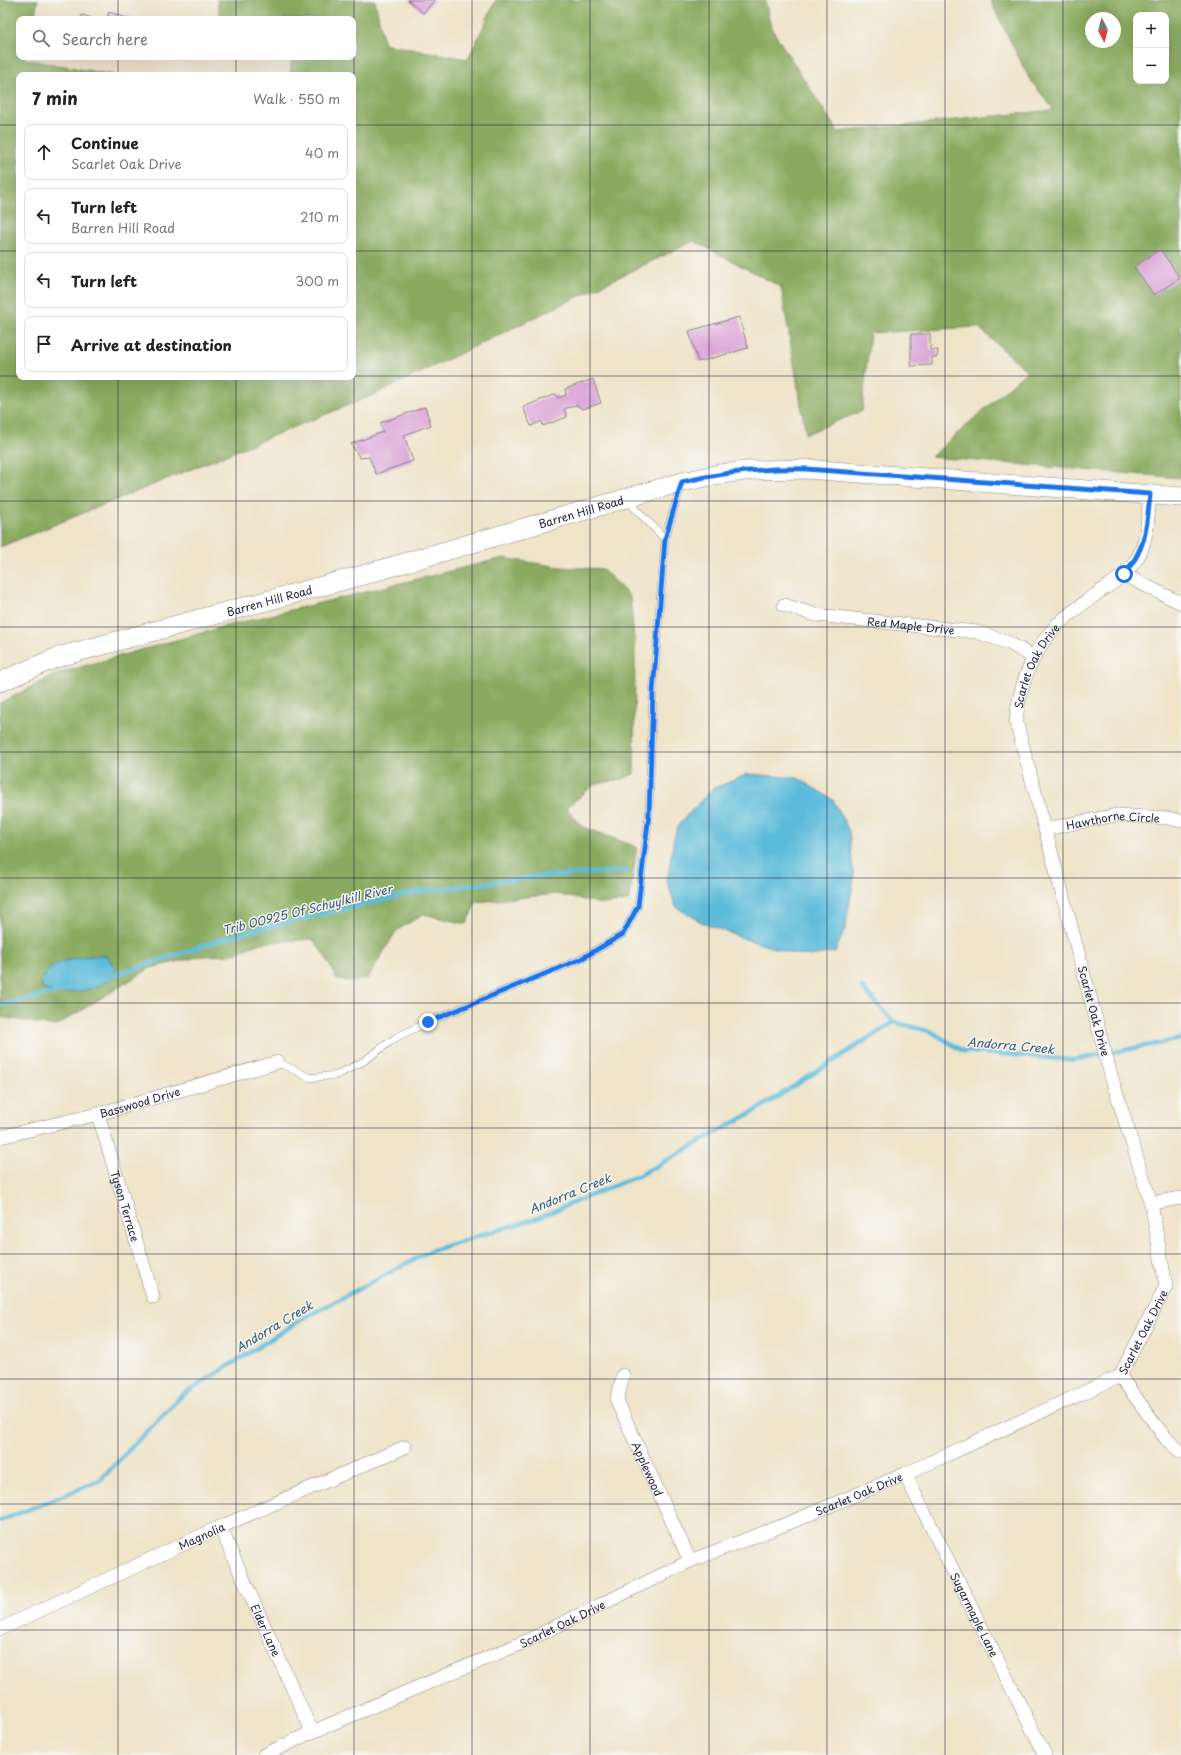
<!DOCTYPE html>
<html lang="en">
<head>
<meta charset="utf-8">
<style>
  :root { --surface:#fff; --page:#f6f6f6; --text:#222; --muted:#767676; --line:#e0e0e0 }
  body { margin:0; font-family:"Playpen Sans",sans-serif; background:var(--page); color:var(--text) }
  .controls { position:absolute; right:12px; top:12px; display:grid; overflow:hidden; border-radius:8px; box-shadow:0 4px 16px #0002 }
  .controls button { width:36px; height:36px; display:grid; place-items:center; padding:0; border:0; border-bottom:1px solid var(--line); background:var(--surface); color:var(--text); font:20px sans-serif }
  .compass { position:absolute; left:1085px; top:12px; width:36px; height:36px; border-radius:50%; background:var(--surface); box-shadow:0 4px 16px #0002; rotate:174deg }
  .stop { position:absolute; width:12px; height:12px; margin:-9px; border:3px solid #1a73e8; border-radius:50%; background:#fff }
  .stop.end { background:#1a73e8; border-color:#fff; box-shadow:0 1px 4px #0008 }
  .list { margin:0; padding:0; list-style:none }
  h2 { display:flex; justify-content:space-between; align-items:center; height:52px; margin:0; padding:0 16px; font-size:17px }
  h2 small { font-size:13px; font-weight:400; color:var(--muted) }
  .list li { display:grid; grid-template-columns:26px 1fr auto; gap:12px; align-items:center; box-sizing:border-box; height:56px; margin:0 8px 8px; padding:0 8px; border:1px solid var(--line); border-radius:8px }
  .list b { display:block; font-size:15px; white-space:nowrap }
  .list p { margin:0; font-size:13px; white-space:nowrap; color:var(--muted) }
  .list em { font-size:13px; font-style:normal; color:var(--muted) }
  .icon { flex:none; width:22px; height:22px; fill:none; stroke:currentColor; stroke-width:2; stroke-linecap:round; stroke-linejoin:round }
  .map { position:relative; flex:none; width:1181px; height:1755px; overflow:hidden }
  .search { position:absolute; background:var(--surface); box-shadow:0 4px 16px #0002; left:16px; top:16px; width:340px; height:44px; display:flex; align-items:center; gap:10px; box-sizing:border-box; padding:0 14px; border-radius:8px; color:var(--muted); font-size:15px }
  .panel { position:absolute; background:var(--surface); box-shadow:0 4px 16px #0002; left:16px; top:72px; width:340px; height:308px; border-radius:8px }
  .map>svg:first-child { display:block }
  .forest { fill:#89aa5e; stroke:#56664c; fill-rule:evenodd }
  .water { fill:#5cbbda; stroke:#3f6e8a }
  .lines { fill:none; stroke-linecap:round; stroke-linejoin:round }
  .stream { stroke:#5cbbda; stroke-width:4.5 }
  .building { fill:#daa1d8 }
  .lane-casing { stroke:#888282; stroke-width:8 }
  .street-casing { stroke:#888282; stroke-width:14 }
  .secondary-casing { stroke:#888282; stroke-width:20 }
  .lane { stroke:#fff; stroke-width:7 }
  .street { stroke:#fff; stroke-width:13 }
  .secondary { stroke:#fff; stroke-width:19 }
  .route { stroke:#1a73e8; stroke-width:5 }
  .grid { fill:none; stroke:#22223b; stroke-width:1; stroke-opacity:0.55 }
  .labels { text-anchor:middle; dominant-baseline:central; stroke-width:3; stroke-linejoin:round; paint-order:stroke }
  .street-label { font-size:11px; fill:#22223b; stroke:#f6f6f2 }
  .water-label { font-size:12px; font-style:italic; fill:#365873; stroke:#f6f6f2 }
</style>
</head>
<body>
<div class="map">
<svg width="1181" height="1755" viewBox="0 0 1181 1755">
  <rect width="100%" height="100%" fill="#f6f6f2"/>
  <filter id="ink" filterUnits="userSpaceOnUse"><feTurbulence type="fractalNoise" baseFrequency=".025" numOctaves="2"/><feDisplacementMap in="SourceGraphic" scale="8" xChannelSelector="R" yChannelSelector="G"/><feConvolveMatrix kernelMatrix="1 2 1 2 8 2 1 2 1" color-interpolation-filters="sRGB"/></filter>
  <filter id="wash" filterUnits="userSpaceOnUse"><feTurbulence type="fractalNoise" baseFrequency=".012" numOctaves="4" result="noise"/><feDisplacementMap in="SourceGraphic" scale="16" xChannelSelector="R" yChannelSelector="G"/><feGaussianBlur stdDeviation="0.9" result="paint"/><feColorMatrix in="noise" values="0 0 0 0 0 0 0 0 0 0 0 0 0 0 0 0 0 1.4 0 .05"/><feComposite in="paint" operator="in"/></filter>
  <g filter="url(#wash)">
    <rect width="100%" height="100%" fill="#efe3c8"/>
    <g class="forest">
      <path d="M0,0H38L34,19H19V57H25V59L113,75H19V377H353V75H290L292,57H353V19H221L217,0H375L384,44L468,59L496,0H765L771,28L838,132L1054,110L1029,78L990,0H1181V478L931,457L1027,371L978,327L870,333L862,411L806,434L781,287L694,241L378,393L0,547ZM1136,15H1166V81H1136ZM1091,18H1115V42H1091Z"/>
      <polygon points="503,558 559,567 603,569 630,597 635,648 634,774 625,778 594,785 566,808 581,826 637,847 629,901 602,904 556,894 476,902 467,924 423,914 396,931 368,978 356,981 337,980 326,958 313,939 261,943 230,955 202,956 150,968 56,1026 0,1017 0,703 59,673 226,626"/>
    </g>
    <g class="water">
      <polygon points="748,774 798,778 833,800 849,831 854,878 845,930 835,952 810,956 790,953 745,939 703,923 676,907 667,882 674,838 679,824 712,789"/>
      <path d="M103,955L107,956L116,969C109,987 82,992 64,993C57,993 49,990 42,989C39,960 83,956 103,955Z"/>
    </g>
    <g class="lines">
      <g class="stream">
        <polyline points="106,978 242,933 422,891 544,876 626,871"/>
        <polyline points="862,988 894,1022"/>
        <polyline points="0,1005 63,991"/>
        <polyline points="0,1521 99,1481 181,1396 304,1318 430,1251 537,1218 642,1174 755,1111 894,1022 932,1032 963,1051 1073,1060 1181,1039"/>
      </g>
    </g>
    <g id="blocks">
      <g class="building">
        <polygon points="408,0 435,0 423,13"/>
        <polygon points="109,12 130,19 107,19"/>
        <polygon points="82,15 95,19 81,19"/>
        <polygon points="1160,249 1180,278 1154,295 1134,267"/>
        <polygon points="739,317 748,348 698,362 689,331"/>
        <polygon points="911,334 930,334 930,350 938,350 937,357 932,357 932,365 911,366"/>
        <polygon points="593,379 601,403 583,409 576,405 564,409 567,417 543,426 542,421 531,426 523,407 556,394 558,398 566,395 565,389"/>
        <polygon points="425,407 431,425 404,435 413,461 376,474 369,457 360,458 351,444 383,432 380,423"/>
      </g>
    </g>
  </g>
  <g filter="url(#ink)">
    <use href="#blocks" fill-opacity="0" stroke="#888282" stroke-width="1"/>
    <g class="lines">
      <defs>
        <g id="lane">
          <polyline points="626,499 665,539"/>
          <polyline points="278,1062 310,1078 337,1075 364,1061 395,1038 428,1022 581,959 623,934 638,906 649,814 653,692 665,539 681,485"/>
        </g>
        <g id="street">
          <polyline points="1124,575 1181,603"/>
          <path id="s1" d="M784,605L816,615L977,632L1009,643L1033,657"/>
          <path id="s2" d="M1046,829L1116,815L1168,818L1181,821"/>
          <path id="s3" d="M98,1114L153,1297"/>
          <path id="s4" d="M0,1137L98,1114L278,1062"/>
          <polyline points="1151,1203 1181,1198"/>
          <path id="s5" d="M623,1375L617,1401L690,1561"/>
          <polyline points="1120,1376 1166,1439 1181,1452"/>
          <path id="s6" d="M905,1474L1045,1755"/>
          <path id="s7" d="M220,1527L312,1732"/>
          <path id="s8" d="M0,1629L220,1527L405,1447"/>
          <path id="s9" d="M264,1755L312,1732L522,1643L690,1561L789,1523L905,1474L1120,1376L1166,1286L1151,1203L1112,1079L1016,721C1019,686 1033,648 1059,623C1070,613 1083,604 1095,595C1111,584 1128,574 1138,557C1148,538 1148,515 1150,494"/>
        </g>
        <g id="secondary">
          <path id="s10" d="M0,682L58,657L363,575L682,482L720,474L754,470L806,469L1181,497"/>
        </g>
      </defs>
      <use href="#lane" class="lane-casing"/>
      <use href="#street" class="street-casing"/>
      <use href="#secondary" class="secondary-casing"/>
      <use href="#lane" class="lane"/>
      <use href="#street" class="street"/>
      <use href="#secondary" class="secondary"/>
    </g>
  </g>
  <g class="lines" filter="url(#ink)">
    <path class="route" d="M428,1022L581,959L623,934L638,906L649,814L653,692L665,539L682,482C723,472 763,468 806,469L1150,494C1147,527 1146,549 1124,574"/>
  </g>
  <path class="grid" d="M118,0V19M236,0V19M354,0V1755M472,0V1755M590,0V1755M709,0V1755M827,0V1755M945,0V1755M1063,0V1755M118,57V75M236,57V75M0,125H19M353,125H1181M0,251H19M353,251H1181M0,376H19M353,376H1181M118,377V1755M236,377V1755M0,501H1181M0,627H1181M0,752H1181M0,878H1181M0,1003H1181M0,1128H1181M0,1254H1181M0,1379H1181M0,1504H1181M0,1630H1181"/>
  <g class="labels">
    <g class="street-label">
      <text stroke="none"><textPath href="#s10" startOffset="606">Barren Hill Road</textPath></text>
      <text stroke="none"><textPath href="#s10" startOffset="282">Barren Hill Road</textPath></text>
      <text stroke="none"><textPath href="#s1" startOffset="129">Red Maple Drive</textPath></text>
      <text stroke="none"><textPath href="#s9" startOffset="1682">Scarlet Oak Drive</textPath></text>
      <text stroke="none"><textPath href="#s2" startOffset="68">Hawthorne Circle</textPath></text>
      <text transform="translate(1094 1011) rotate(75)">Scarlet Oak Drive</text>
      <text stroke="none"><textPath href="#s4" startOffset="144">Basswood Drive</textPath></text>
      <text stroke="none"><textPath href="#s3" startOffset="96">Tyson Terrace</textPath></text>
      <text stroke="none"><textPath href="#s9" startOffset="986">Scarlet Oak Drive</textPath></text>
      <text stroke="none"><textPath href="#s5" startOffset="101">Applewood</textPath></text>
      <text stroke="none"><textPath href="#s9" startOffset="650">Scarlet Oak Drive</textPath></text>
      <text stroke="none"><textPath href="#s8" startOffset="222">Magnolia</textPath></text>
      <text stroke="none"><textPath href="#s6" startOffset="157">Sugarmaple Lane</textPath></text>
      <text stroke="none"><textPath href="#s9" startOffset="326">Scarlet Oak Drive</textPath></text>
      <text stroke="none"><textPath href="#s7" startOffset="113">Elder Lane</textPath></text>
    </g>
    <g class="water-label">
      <text transform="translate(307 909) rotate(-14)">Trib 00925 Of Schuylkill River</text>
      <text transform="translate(1011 1045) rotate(5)">Andorra Creek</text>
      <text transform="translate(570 1193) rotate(-22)">Andorra Creek</text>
      <text transform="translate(274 1326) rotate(-31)">Andorra Creek</text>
    </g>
  </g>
</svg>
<div class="controls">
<button>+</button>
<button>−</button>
</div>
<svg class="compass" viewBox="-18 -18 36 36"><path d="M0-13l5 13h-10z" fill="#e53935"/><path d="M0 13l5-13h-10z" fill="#767676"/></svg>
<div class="stop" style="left:1124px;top:574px"></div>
<div class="stop end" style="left:428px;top:1022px"></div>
<div class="search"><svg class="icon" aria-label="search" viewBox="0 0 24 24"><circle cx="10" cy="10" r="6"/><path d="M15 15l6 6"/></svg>Search here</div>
<section class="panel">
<h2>7 min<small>Walk · 550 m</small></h2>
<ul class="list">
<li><svg class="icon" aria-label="ahead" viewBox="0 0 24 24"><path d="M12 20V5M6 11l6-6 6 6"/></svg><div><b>Continue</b><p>Scarlet Oak Drive</p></div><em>40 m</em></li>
<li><svg class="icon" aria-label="left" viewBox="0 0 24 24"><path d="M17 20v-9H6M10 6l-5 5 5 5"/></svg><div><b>Turn left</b><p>Barren Hill Road</p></div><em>210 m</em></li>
<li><svg class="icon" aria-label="left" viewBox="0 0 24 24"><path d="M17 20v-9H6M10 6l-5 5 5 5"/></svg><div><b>Turn left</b></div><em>300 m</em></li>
<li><svg class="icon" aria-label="arrive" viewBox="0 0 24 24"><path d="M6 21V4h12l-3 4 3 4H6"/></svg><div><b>Arrive at destination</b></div></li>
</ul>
</section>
</div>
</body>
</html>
